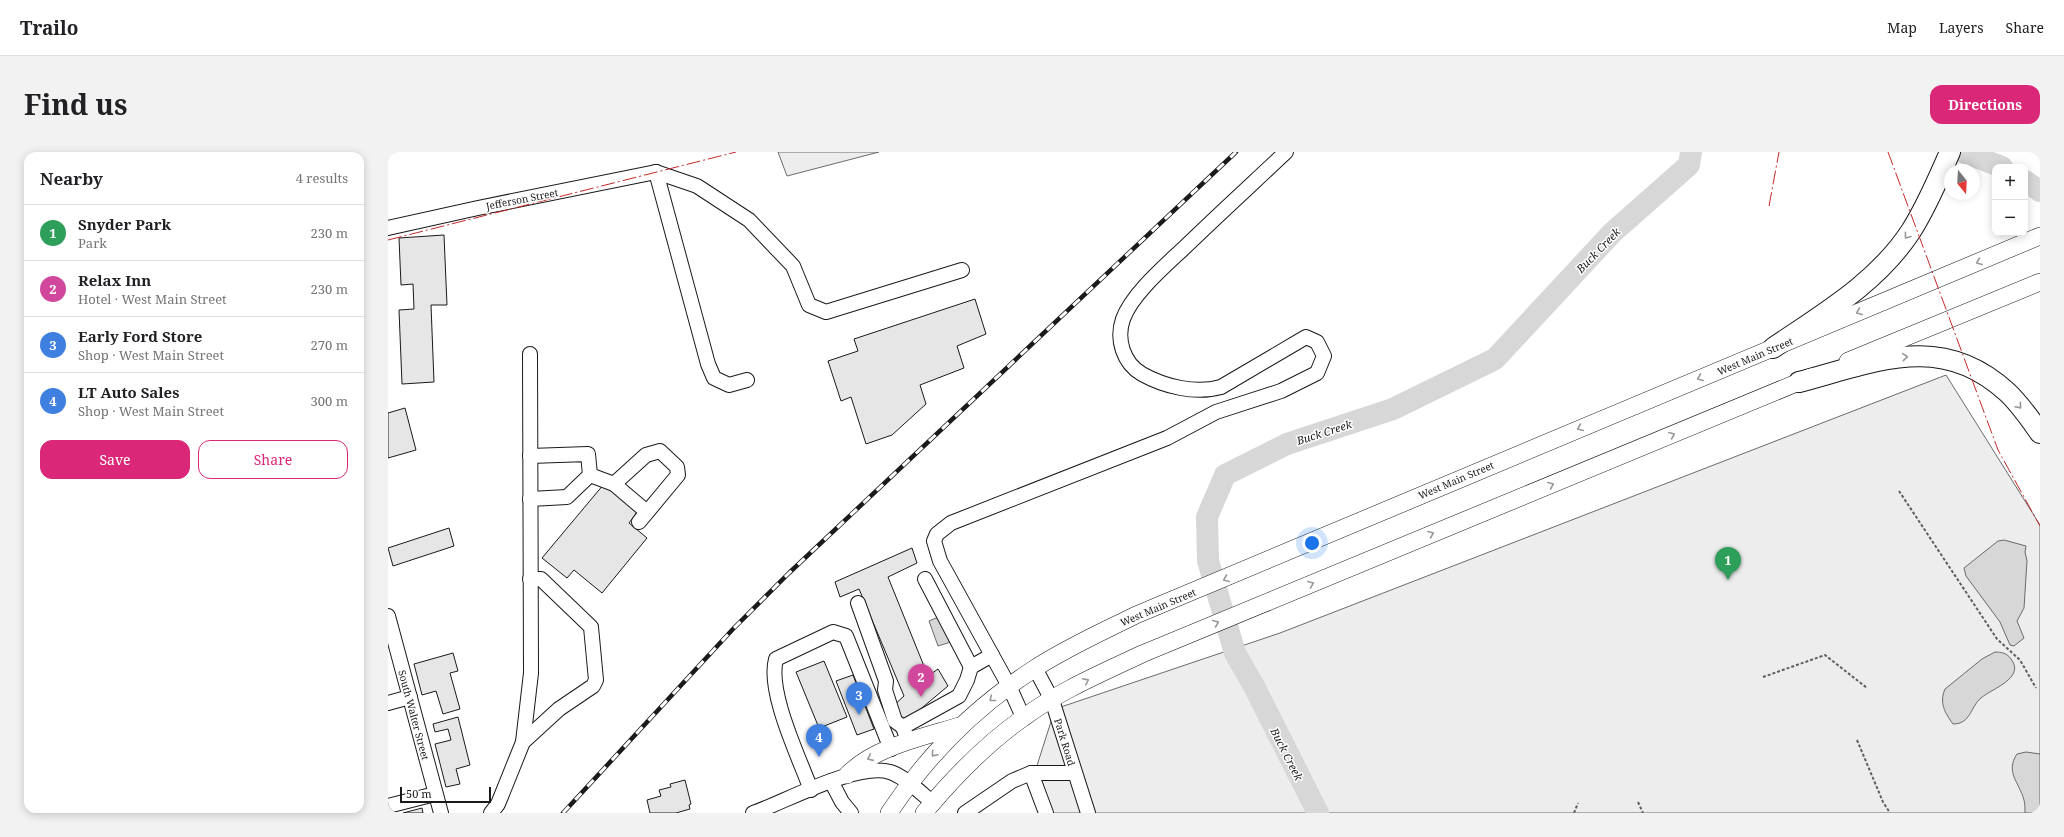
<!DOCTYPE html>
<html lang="en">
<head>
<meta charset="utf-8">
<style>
  :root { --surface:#fff; --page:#f2f2f2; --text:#202124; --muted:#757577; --line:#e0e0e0; --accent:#db2777 }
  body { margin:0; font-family:"Noto Serif",serif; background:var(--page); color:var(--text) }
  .controls { position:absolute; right:12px; top:12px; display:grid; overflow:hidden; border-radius:8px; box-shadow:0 2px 10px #0003 }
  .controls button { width:36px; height:36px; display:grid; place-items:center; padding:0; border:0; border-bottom:1px solid var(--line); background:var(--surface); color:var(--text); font:20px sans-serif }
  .compass { position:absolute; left:1556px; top:12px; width:36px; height:36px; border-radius:50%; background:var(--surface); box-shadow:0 2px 10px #0003; rotate:162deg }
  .scale { position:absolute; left:12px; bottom:10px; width:91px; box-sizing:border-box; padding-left:4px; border:2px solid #1a1a1a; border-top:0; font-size:11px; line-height:14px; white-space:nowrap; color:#1a1a1a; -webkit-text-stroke:3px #fff; paint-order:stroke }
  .you { position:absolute; left:924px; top:391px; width:14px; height:14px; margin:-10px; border:3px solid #fff; border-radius:50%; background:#1a73e8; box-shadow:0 0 0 6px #1a73e833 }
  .badge { display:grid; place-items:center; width:26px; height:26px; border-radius:50%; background:var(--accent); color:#fff; font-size:13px; font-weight:700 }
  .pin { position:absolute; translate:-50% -33px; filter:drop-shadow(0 1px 2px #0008) }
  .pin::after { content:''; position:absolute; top:21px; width:14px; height:12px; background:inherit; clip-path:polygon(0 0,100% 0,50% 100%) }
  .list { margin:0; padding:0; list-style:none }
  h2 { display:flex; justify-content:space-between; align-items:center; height:52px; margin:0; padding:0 16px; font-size:17px }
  h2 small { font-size:13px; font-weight:400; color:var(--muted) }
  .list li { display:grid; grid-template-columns:26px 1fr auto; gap:12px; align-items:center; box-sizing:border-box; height:56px; padding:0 16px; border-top:1px solid var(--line) }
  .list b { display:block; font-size:15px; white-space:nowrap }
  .list p { margin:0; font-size:13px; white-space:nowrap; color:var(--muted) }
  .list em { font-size:13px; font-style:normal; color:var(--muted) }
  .actions { display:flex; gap:8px; padding:12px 16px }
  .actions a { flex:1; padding:9px 0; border:1px solid var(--accent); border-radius:12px; text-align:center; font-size:14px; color:var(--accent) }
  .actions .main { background:var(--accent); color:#fff }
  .map { position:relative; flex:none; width:1652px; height:661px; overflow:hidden; border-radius:12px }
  header { display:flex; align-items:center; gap:24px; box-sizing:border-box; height:56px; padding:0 20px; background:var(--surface); border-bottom:1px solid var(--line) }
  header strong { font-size:19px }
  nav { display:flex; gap:22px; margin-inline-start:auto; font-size:14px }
  .intro { display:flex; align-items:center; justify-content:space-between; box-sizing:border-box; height:96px; padding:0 24px }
  h1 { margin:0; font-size:28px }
  .button { padding:10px 18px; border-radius:12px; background:var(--accent); color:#fff; font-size:14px; font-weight:700 }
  main { display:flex; gap:24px; padding:0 24px }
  aside { flex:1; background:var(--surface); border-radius:12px; box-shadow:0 2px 10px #0003 }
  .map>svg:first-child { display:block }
  .built { fill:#ededed; stroke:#6a6a6a }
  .water { fill:#d7d7d7; stroke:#6a6a6a }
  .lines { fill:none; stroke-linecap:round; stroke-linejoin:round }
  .river { stroke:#d7d7d7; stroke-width:22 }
  .building { fill:#e6e6e6; stroke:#1a1a1a }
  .minor-casing { stroke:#1a1a1a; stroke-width:16 }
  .major-casing { stroke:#1a1a1a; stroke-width:18 }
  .highway-casing { stroke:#1a1a1a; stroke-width:22 }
  .path { stroke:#5f5f5f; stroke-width:2; stroke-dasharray:3 2; stroke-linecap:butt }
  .minor { stroke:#fff; stroke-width:14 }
  .major { stroke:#fff; stroke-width:17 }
  .highway { stroke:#fff; stroke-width:20 }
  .rail-casing { stroke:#1a1a1a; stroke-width:4.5 }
  .rail { stroke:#fff; stroke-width:3; stroke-dasharray:9; stroke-linecap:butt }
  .power { stroke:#c62828; stroke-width:1; stroke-dasharray:14 3 2 3; stroke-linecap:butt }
  .oneway { stroke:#989898 }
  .labels { text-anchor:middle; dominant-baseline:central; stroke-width:3; stroke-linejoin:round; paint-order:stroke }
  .street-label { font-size:10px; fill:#1a1a1a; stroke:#fff }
  .water-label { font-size:11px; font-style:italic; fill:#1a1a1a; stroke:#fff }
</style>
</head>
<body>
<header>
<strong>Trailo</strong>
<nav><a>Map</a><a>Layers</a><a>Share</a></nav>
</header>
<div class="intro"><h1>Find us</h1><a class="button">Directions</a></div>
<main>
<aside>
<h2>Nearby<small>4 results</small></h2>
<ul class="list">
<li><span class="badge" style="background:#2e9e5b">1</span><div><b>Snyder Park</b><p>Park</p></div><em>230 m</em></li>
<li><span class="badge" style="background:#d1479c">2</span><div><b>Relax Inn</b><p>Hotel · West Main Street</p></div><em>230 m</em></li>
<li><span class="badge" style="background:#3f7fe0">3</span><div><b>Early Ford Store</b><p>Shop · West Main Street</p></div><em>270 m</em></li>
<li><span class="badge" style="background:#3f7fe0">4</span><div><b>LT Auto Sales</b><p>Shop · West Main Street</p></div><em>300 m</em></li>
</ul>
<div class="actions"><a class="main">Save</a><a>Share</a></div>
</aside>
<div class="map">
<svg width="1652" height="661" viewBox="0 0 1652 661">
  <rect width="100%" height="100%" fill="#fff"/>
  <g class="built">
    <polygon points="390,0 491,0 399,24"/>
    <polygon points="1558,223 1652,373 1652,661 660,661 646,623 667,557 892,481"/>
  </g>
  <g class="water">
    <polygon points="1616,388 1638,394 1637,400 1639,409 1636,456 1629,469 1636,486 1626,494 1622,493 1612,470 1578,424 1576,416 1610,389"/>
    <polygon points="555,463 569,488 550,494 541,469"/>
    <path d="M1607,500C1613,500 1619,501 1623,507C1638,526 1603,537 1593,546C1582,555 1583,572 1565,572C1557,561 1551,551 1557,537L1594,507Z"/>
    <path d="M1638,600L1652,602V661H1637C1637,657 1637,652 1636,648C1631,630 1617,620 1629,602Z"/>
  </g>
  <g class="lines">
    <g class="river">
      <polyline points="1575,0 1614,15"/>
      <polyline points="1637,29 1652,39"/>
      <polyline points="930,661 866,534 847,501 820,409 819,365 837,323 899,292 1005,257 1107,207 1224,81 1301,13 1303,0"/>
    </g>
  </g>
  <g class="building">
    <polygon points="56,83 59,153 43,153 46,230 14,232 11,158 26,157 25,132 13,133 11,86"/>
    <polygon points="587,147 598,182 569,194 576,216 532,233 538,252 504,283 478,292 463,245 453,249 440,209 470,199 466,187"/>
    <polygon points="17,256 28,298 0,306 0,261"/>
    <polygon points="216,332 249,360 241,371 259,386 214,441 186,418 179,426 154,406"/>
    <polygon points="61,376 66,394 5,414 0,396"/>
    <polygon points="524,396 529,411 500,425 540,524 550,517 560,534 516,571 504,555 516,544 471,437 452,445 447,430"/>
    <polygon points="65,501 70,519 62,521 72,557 55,562 48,539 34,543 26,512"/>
    <polygon points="436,509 459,565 431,576 408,520"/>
    <polygon points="465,523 486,577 469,583 448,529"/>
    <polygon points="70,565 82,613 68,617 72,632 58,635 47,592 63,588 60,577 47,580 45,572"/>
    <polygon points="297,628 303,652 301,653 302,657 288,661 262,661 259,648 273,644 271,638 283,635 282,632"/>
    <polygon points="34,656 35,661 15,661"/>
  </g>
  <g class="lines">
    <defs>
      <g id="minor">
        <polyline points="268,20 309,34 361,68 405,114 421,153 438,160 574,118"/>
        <polyline points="268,20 320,212 326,226 341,233 359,228"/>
        <polyline points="0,76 90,56 268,20"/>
        <polyline points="142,304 200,302 202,323 226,332 258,303 272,299 289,315 290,323 251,370"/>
        <polyline points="226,332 259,360"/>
        <polyline points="142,347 179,345 202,323"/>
        <polyline points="537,427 583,515"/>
        <polyline points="470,451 498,529 497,538 507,569 515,575"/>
        <polyline points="0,464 53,661"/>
        <polyline points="647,516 664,548 700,661"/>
        <polyline points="0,551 22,545"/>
        <path d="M635,565L621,534L552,409L546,389L549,382L563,371L779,286L828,260L893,239L929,221L936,204L929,190L918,185L833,235C808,242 777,235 754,222C735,211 728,187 735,167C744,142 777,114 796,96C830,63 864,32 898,0"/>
        <polyline points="520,589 515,575 571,544 579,528 583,515 604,503"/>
        <polyline points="135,590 143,521 142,202"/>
        <polyline points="643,621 658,661"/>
        <polyline points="443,629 454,650 463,661"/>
        <path d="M423,638C411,605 379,540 388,507L445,480L458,484L503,597"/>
        <polyline points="0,654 47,642"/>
        <polyline points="103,661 110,652 135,590 171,557 205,534 208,528 203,475 153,427 142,427"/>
        <path d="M365,661C399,649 469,610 502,620C516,624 533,641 544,650"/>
        <polyline points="577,661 624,629 643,621 686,621"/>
      </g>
      <g id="major">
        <polyline points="1460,209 1652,130"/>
        <path d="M459,623C486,595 535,585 571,574"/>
        <path d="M501,661C540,602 587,555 646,517C678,496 714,480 748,463L1652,84"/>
        <path d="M536,661C565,626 598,592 635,566C671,539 714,521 754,502L1423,225"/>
      </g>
      <g id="highway">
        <path d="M1385,196C1435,162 1489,131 1523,79C1539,54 1550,27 1562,0"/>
        <path d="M1411,230C1487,210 1553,179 1619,240C1632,252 1642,267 1652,281"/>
      </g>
    </defs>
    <use href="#minor" class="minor-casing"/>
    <use href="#major" class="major-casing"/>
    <use href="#highway" class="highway-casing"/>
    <g class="path">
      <polyline points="1511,339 1609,487 1632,508 1648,536"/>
      <polyline points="1375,525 1437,503 1479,536"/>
      <polyline points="1469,588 1495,650 1502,661"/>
      <polyline points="1250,650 1255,661"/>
      <polyline points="1186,661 1190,651"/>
    </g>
    <use href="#minor" class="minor"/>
    <use href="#major" class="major"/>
    <use href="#highway" class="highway"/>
    <defs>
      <polyline id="rail" points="175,661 345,477 401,421 848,0"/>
    </defs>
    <use href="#rail" class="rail-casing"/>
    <use href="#rail" class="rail"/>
    <g class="power">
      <polyline points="1500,0 1610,298 1652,374"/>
      <polyline points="1381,54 1391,0"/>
      <polyline points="0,88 348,0"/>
    </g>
  </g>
  <defs><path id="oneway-chevron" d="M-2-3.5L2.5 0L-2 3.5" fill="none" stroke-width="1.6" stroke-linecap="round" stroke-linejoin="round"/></defs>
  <g class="oneway">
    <use href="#oneway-chevron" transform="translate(1519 84) rotate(127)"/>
    <use href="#oneway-chevron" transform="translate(1591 110) rotate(157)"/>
    <use href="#oneway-chevron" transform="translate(1471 160) rotate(157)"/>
    <use href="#oneway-chevron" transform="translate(1517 205) rotate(-5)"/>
    <use href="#oneway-chevron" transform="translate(1312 226) rotate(157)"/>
    <use href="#oneway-chevron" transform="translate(1631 254) rotate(49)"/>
    <use href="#oneway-chevron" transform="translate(1192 276) rotate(157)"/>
    <use href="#oneway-chevron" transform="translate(1284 283) rotate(-23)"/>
    <use href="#oneway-chevron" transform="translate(1163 333) rotate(-23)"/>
    <use href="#oneway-chevron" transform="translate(1043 382) rotate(-22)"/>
    <use href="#oneway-chevron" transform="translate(838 427) rotate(158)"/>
    <use href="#oneway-chevron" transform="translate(923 432) rotate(-22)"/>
    <use href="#oneway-chevron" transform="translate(828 471) rotate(-23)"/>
    <use href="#oneway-chevron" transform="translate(698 529) rotate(-27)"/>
    <use href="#oneway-chevron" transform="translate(604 547) rotate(141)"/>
    <use href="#oneway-chevron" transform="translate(546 602) rotate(131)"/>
    <use href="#oneway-chevron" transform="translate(482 606) rotate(156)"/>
  </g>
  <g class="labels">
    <g class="street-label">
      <text transform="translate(134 47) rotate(-11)">Jefferson Street</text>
      <text transform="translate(1367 204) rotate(-23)">West Main Street</text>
      <text transform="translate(1068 328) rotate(-23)">West Main Street</text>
      <text transform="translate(770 455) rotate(-23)">West Main Street</text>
      <text transform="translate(26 563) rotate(75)">South Walter Street</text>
      <text transform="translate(677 590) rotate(73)">Park Road</text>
    </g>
    <g class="water-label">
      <text transform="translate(1210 98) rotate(-46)">Buck Creek</text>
      <text transform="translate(936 280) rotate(-18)">Buck Creek</text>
      <text transform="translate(899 602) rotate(63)">Buck Creek</text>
    </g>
  </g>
</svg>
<div class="controls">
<button>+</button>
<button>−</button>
</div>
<svg class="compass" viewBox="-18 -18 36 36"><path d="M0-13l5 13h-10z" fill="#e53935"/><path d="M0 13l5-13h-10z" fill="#757577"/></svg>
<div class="scale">50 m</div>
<div class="you"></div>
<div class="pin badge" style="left:1340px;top:428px;background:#2e9e5b">1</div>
<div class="pin badge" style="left:533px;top:545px;background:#d1479c">2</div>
<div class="pin badge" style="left:471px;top:563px;background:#3f7fe0">3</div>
<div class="pin badge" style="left:431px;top:605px;background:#3f7fe0">4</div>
</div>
</main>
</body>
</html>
